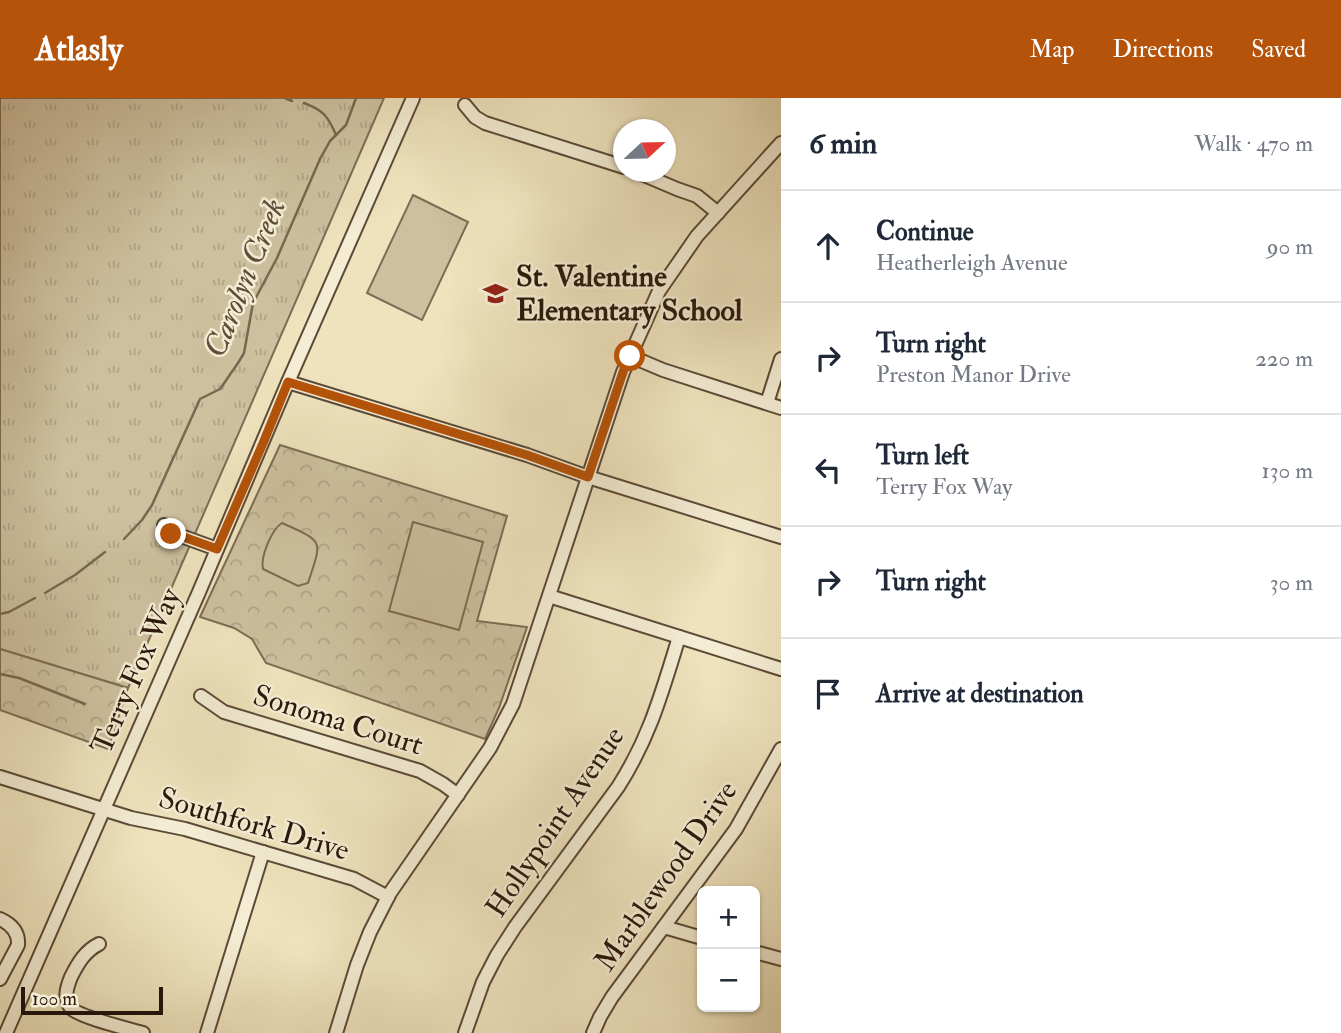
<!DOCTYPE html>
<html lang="en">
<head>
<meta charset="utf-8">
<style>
  :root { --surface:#fff; --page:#f6f6f7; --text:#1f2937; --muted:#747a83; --line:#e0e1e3; --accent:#b45309 }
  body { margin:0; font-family:"IM FELL Double Pica",serif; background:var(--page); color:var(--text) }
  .controls { position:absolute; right:21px; bottom:21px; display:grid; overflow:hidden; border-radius:10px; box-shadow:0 2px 5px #0004 }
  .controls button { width:63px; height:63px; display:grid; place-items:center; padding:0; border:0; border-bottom:2px solid var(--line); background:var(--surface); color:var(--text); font:35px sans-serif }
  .compass { position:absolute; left:613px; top:21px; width:63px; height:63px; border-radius:50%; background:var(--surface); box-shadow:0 2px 5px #0004; rotate:68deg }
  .scale { position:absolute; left:21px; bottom:18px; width:142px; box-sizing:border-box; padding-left:7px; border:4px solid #2a170b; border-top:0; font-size:19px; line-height:24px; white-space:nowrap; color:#2a170b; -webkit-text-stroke:5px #f4edd4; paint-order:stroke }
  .stop { position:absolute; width:21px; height:21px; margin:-16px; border:5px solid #b45309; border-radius:50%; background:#fff }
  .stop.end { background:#b45309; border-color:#fff; box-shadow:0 2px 7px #0008 }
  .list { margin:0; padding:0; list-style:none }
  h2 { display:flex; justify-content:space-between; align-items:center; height:91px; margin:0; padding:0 28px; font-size:30px }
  h2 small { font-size:23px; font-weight:400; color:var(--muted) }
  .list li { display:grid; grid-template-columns:46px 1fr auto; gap:21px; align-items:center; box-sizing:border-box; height:112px; padding:0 28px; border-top:2px solid var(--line) }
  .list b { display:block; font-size:26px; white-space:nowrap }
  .list p { margin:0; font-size:23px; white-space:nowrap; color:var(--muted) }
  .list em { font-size:23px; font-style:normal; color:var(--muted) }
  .icon { flex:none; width:38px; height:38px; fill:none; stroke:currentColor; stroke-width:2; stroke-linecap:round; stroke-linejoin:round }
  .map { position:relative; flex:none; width:781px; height:935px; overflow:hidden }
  header { display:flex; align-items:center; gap:42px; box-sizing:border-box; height:98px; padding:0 35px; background:var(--accent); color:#fff }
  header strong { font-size:33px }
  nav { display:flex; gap:38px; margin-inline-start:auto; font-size:24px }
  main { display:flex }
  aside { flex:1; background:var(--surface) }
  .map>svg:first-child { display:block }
  .grass { fill:url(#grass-tufts); stroke:#7c6c55; stroke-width:2 }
  .forest { fill:url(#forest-crowns); stroke:#7c6c55; stroke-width:2 }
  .pitch { fill:#cdc09f; stroke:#7c6c55; stroke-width:2 }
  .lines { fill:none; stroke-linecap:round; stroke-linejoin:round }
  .stream { stroke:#776851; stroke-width:2.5 }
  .minor-casing { stroke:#5b4a38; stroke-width:16 }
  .minor { stroke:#f4edd4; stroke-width:12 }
  .route { stroke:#b45309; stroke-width:9 }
  .labels { text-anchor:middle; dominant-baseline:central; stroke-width:5; stroke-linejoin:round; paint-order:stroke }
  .poi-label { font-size:30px; font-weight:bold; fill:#2a170b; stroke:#f4edd4; text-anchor:start }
  .street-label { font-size:30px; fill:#2a170b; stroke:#f4edd4 }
  .water-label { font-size:32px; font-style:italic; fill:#5e4d3a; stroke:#f4edd4 }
</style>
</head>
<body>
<header>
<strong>Atlasly</strong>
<nav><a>Map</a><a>Directions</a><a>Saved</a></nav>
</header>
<main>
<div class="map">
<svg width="781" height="935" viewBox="0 0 781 935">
  <defs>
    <pattern id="grass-tufts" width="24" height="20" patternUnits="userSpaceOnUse" patternTransform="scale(1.75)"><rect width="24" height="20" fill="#cdc09f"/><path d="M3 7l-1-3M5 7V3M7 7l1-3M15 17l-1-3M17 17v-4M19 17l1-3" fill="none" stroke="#b0a488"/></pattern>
    <pattern id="forest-crowns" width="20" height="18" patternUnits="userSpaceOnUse" patternTransform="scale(1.75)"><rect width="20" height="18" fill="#cdc09f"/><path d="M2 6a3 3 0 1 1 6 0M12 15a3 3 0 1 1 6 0" fill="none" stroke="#b0a488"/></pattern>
  </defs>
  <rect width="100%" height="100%" fill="#eee3bd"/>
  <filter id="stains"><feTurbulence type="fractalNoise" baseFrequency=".00286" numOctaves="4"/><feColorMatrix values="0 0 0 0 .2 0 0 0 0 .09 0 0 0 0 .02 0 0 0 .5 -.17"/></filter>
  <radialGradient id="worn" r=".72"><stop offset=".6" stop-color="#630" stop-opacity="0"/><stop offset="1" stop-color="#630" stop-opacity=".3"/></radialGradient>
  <polygon class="grass" points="0,0 384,0 128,590 0,551"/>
  <g class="forest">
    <polygon points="280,347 507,418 477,523 527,529 499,610 485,641 266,565 252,541 234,530 200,519"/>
    <polygon points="0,551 128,590 108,651 0,612"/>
  </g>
  <g class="pitch">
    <polygon points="413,97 468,124 422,222 367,195"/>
    <polygon points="413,424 483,444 459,532 389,513"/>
    <path d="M282,425C325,444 322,442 308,485L298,488L263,471C260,459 272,431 282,425Z"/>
  </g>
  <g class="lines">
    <g class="stream">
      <polyline points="285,0 292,3"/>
      <path d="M304,5C323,12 328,18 336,37"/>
      <polyline points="124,441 142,422 152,407 200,301 220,291 238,265 244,255 253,205 277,160 320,61 330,43 346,27 356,0"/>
      <polyline points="45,495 75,477 105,454"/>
      <polyline points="0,516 9,514 35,500"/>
      <polyline points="0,576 19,580 85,606"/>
    </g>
    <defs>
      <g id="minor">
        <polyline points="465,7 475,19 485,25 624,69"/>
        <polyline points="637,74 677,91 697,98 718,115"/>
        <polyline points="630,258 663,272 781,310"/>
        <polyline points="288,284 527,357 588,379 781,439"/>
        <polyline points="767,305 781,261"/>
        <polyline points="164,427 166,434 181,438 217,451"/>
        <polyline points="549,498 781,571"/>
        <polyline points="201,598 224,614 420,673 443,686 458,697"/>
        <polyline points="0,679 131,720 185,731 354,781 388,799"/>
        <path d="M0,821C11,826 19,834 18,847L0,881"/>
        <polyline points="664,829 702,840"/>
        <path d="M99,846C85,853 78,865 71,879C67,889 63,900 71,910C79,919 129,931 143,935"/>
        <polyline points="755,854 781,861"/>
        <polyline points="6,935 199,494 288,284 413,0"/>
        <polyline points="207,935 263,754"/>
        <polyline points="336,935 357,867 370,834 390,795 490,650 513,606 623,274 659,193 697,138 781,45"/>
        <path d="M465,935L483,884L497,857L515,829L618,689C650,639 662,594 679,539"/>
        <polyline points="593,935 600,919 612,899 736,731 781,651"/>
      </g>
    </defs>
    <use href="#minor" class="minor-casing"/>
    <use href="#minor" class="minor"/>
  </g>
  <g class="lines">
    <polyline class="route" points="171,436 181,438 217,451 264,343 288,284 527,357 588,379 623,274 630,258"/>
  </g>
  <defs>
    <symbol id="school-bare" viewBox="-9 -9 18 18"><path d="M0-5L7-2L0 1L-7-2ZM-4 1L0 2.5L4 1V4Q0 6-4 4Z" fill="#8f2418" stroke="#f4edd4" stroke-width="2.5" paint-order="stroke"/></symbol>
  </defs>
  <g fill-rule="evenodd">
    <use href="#school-bare" x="478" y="178" width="35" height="35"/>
  </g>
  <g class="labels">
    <g class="poi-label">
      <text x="516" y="178">St. Valentine<tspan x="516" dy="34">Elementary School</tspan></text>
    </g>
    <g class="street-label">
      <text transform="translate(136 573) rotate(-66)">Terry Fox Way</text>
      <text transform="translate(338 622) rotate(17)">Sonoma Court</text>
      <text transform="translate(555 724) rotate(-56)">Hollypoint Avenue</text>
      <text transform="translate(254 726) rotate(16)">Southfork Drive</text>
      <text transform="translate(666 778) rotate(-55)">Marblewood Drive</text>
    </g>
    <g class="water-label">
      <text transform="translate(245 180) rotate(-68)">Carolyn Creek</text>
    </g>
  </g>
  <rect width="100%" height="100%" filter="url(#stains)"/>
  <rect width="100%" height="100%" fill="url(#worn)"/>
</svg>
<div class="controls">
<button>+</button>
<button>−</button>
</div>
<svg class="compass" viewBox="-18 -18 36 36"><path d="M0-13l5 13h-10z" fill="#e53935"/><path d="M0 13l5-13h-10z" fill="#747a83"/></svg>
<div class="scale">100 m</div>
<div class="stop" style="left:630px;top:258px"></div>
<div class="stop end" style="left:171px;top:436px"></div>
</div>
<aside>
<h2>6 min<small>Walk · 470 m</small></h2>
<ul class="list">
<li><svg class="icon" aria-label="ahead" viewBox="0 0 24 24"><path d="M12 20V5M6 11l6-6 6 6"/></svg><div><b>Continue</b><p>Heatherleigh Avenue</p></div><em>90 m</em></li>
<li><svg class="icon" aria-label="right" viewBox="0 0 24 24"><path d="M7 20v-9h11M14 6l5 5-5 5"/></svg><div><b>Turn right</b><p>Preston Manor Drive</p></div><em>220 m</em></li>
<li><svg class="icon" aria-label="left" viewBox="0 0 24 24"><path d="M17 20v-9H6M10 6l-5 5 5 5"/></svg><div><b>Turn left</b><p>Terry Fox Way</p></div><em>130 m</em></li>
<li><svg class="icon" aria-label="right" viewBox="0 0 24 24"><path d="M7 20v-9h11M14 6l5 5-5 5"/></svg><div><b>Turn right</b></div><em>30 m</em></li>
<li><svg class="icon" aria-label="arrive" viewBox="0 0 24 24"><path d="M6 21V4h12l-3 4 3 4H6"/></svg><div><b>Arrive at destination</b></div></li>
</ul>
</aside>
</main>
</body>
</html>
